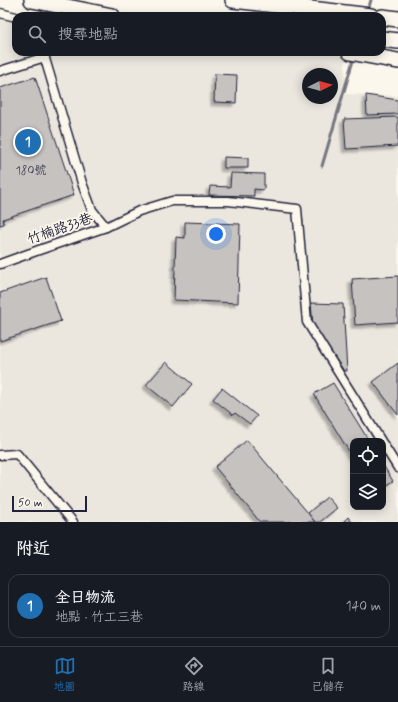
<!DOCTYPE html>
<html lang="zh-TW">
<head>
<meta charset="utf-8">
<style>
  :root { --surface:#171b24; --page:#20242c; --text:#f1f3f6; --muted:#9ea1a6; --line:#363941; --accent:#1f6fb2 }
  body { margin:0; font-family:Mynerve,"LXGW WenKai TC",sans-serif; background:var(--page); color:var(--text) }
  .controls { position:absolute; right:12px; bottom:12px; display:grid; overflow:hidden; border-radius:8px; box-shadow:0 2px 10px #0003 }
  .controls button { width:36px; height:36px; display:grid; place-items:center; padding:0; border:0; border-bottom:1px solid var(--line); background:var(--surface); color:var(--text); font:20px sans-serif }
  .compass { position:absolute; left:302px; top:68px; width:36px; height:36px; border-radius:50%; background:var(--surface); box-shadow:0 2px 10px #0003; rotate:84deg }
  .scale { position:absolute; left:12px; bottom:10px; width:75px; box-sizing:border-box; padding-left:4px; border:2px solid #22223b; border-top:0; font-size:11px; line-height:14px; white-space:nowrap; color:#22223b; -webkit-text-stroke:3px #fbf7ec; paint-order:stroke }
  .you { position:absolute; left:216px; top:234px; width:14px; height:14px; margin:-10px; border:3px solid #fff; border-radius:50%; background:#1a73e8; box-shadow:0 0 0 6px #1a73e833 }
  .badge { display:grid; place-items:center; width:26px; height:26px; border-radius:50%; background:var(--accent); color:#fff; font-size:13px; font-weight:700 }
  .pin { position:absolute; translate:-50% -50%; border:2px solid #fff; box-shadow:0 1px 4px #0006 }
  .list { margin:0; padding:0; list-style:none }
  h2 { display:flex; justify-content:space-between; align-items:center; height:52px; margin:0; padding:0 16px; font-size:17px }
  h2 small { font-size:13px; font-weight:400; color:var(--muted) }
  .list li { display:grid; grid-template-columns:26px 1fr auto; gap:12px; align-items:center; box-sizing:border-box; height:64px; margin:0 8px 8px; padding:0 8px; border:1px solid var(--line); border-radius:12px }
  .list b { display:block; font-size:15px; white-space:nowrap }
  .list p { margin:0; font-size:13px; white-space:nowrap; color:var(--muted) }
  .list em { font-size:13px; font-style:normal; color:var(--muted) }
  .icon { flex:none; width:22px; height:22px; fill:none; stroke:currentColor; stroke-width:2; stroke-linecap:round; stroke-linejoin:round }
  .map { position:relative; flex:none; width:398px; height:522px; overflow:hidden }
  .search { position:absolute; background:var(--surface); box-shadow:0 2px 10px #0003; left:12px; right:12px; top:12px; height:44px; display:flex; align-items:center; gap:10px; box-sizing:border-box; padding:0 14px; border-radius:12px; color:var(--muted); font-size:15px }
  .sheet { height:124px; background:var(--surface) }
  nav { display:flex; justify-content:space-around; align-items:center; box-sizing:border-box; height:56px; border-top:1px solid var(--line); background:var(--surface); font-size:11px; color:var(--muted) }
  nav a { display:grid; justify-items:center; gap:2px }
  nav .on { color:var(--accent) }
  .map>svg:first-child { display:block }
  .built { fill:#ebe7df; fill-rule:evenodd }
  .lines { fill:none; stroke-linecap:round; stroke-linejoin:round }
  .stream { stroke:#787681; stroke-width:3 }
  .building { fill:#c6c2c0; stroke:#22223b; filter:url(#shadow) }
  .street-casing { stroke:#22223b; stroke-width:11 }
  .highway-casing { stroke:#22223b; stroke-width:18 }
  .street { stroke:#fbf7ec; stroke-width:8 }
  .highway { stroke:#fbf7ec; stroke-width:15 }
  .labels { text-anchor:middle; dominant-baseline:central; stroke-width:3.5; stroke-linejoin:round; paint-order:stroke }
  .number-label { font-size:12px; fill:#4b4a5c }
  .street-label { font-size:14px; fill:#22223b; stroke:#fbf7ec }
</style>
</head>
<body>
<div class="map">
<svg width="398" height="522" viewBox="0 0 398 522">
  <defs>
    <filter id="shadow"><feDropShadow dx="-3.5" dy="3.5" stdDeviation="1" flood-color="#0004"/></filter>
  </defs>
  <rect width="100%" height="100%" fill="#fbf7ec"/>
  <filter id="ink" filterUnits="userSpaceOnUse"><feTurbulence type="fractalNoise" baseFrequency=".025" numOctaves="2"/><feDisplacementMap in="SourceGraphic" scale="8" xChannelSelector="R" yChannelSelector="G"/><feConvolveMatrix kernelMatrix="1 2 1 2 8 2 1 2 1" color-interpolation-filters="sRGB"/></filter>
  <g filter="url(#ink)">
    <path class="built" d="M0,18L16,20V52H320L345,55V94L398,96V522H0ZM308,74H332V98H308ZM353,441H383V507H353Z"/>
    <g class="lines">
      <g class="stream">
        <polyline points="368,10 371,0"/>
        <polyline points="322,166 354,57"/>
      </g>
    </g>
    <g class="building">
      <polygon points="215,74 237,75 236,103 214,102"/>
      <polygon points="35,77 74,195 3,219 4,224 0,225 0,88"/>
      <polygon points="366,95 398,100 398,114 367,115"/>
      <polygon points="398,117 398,146 346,149 344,119"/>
      <polygon points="224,157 248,158 248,168 224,168"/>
      <polygon points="231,173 264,174 264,190 254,189 254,196 209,195 210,186 230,187"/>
      <polygon points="185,222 240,224 238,303 174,300 176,237 185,238"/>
      <polygon points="398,276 398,322 355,325 352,279"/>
      <polygon points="46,277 61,321 0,341 0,293"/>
      <polygon points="311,303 343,304 347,371 344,371 313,325"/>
      <polygon points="166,362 192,384 173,407 146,385"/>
      <polygon points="398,363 398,415 373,382"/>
      <polygon points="333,383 369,441 353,441 353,458 314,394"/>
      <polygon points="222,388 257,416 250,424 235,413 233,415 213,399"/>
      <polygon points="247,440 308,513 315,522 260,522 215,467"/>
      <polygon points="383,465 393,481 383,487"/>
      <polygon points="327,497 337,508 320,522 315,522 308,513"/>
      <polygon points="348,517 352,522 343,522"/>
    </g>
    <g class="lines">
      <defs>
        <g id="street">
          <polyline points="0,13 16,17"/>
          <polyline points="43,52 82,183 92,210 106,227 139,211 172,201 228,201 297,209 307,322 381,441"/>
          <polyline points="0,71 45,57"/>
          <polyline points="0,264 39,250 106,227"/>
          <polyline points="383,444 398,468"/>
          <polyline points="0,455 17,454 73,522"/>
        </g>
        <g id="highway">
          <polyline points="32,0 112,16"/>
          <polyline points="233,0 371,16"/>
          <polyline points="382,17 398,19"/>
          <polyline points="382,39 398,41"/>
          <polyline points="350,52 398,61"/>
        </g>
      </defs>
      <use href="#street" class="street-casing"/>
      <use href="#highway" class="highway-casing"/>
      <use href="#street" class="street"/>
      <use href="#highway" class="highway"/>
    </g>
  </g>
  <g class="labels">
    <g class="number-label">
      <text x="31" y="171">180號</text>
    </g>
    <g class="street-label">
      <text transform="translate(60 229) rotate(-19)">竹楠路33巷</text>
    </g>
  </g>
</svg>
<div class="controls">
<button><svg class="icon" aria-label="locate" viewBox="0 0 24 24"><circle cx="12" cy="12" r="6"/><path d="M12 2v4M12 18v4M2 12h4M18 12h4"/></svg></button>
<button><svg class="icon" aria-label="layers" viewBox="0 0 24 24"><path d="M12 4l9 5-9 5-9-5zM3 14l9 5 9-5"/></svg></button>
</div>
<svg class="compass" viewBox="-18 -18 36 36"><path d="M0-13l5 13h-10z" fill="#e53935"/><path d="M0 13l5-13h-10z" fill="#9ea1a6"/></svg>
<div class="scale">50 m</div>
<div class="you"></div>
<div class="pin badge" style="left:28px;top:142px">1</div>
<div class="search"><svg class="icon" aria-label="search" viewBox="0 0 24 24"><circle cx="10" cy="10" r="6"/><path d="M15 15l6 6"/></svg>搜尋地點</div>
</div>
<section class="sheet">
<h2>附近<small></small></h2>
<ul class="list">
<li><span class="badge">1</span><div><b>全日物流</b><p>地點 · 竹工三巷</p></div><em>140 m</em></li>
</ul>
</section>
<nav>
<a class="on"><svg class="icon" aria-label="map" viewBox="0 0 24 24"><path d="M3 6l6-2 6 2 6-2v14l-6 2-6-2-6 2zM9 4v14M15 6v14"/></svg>地圖</a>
<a><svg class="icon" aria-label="directions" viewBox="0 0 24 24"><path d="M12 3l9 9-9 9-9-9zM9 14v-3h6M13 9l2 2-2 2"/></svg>路線</a>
<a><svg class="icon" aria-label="saved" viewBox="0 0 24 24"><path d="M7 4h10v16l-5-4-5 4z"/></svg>已儲存</a>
</nav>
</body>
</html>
